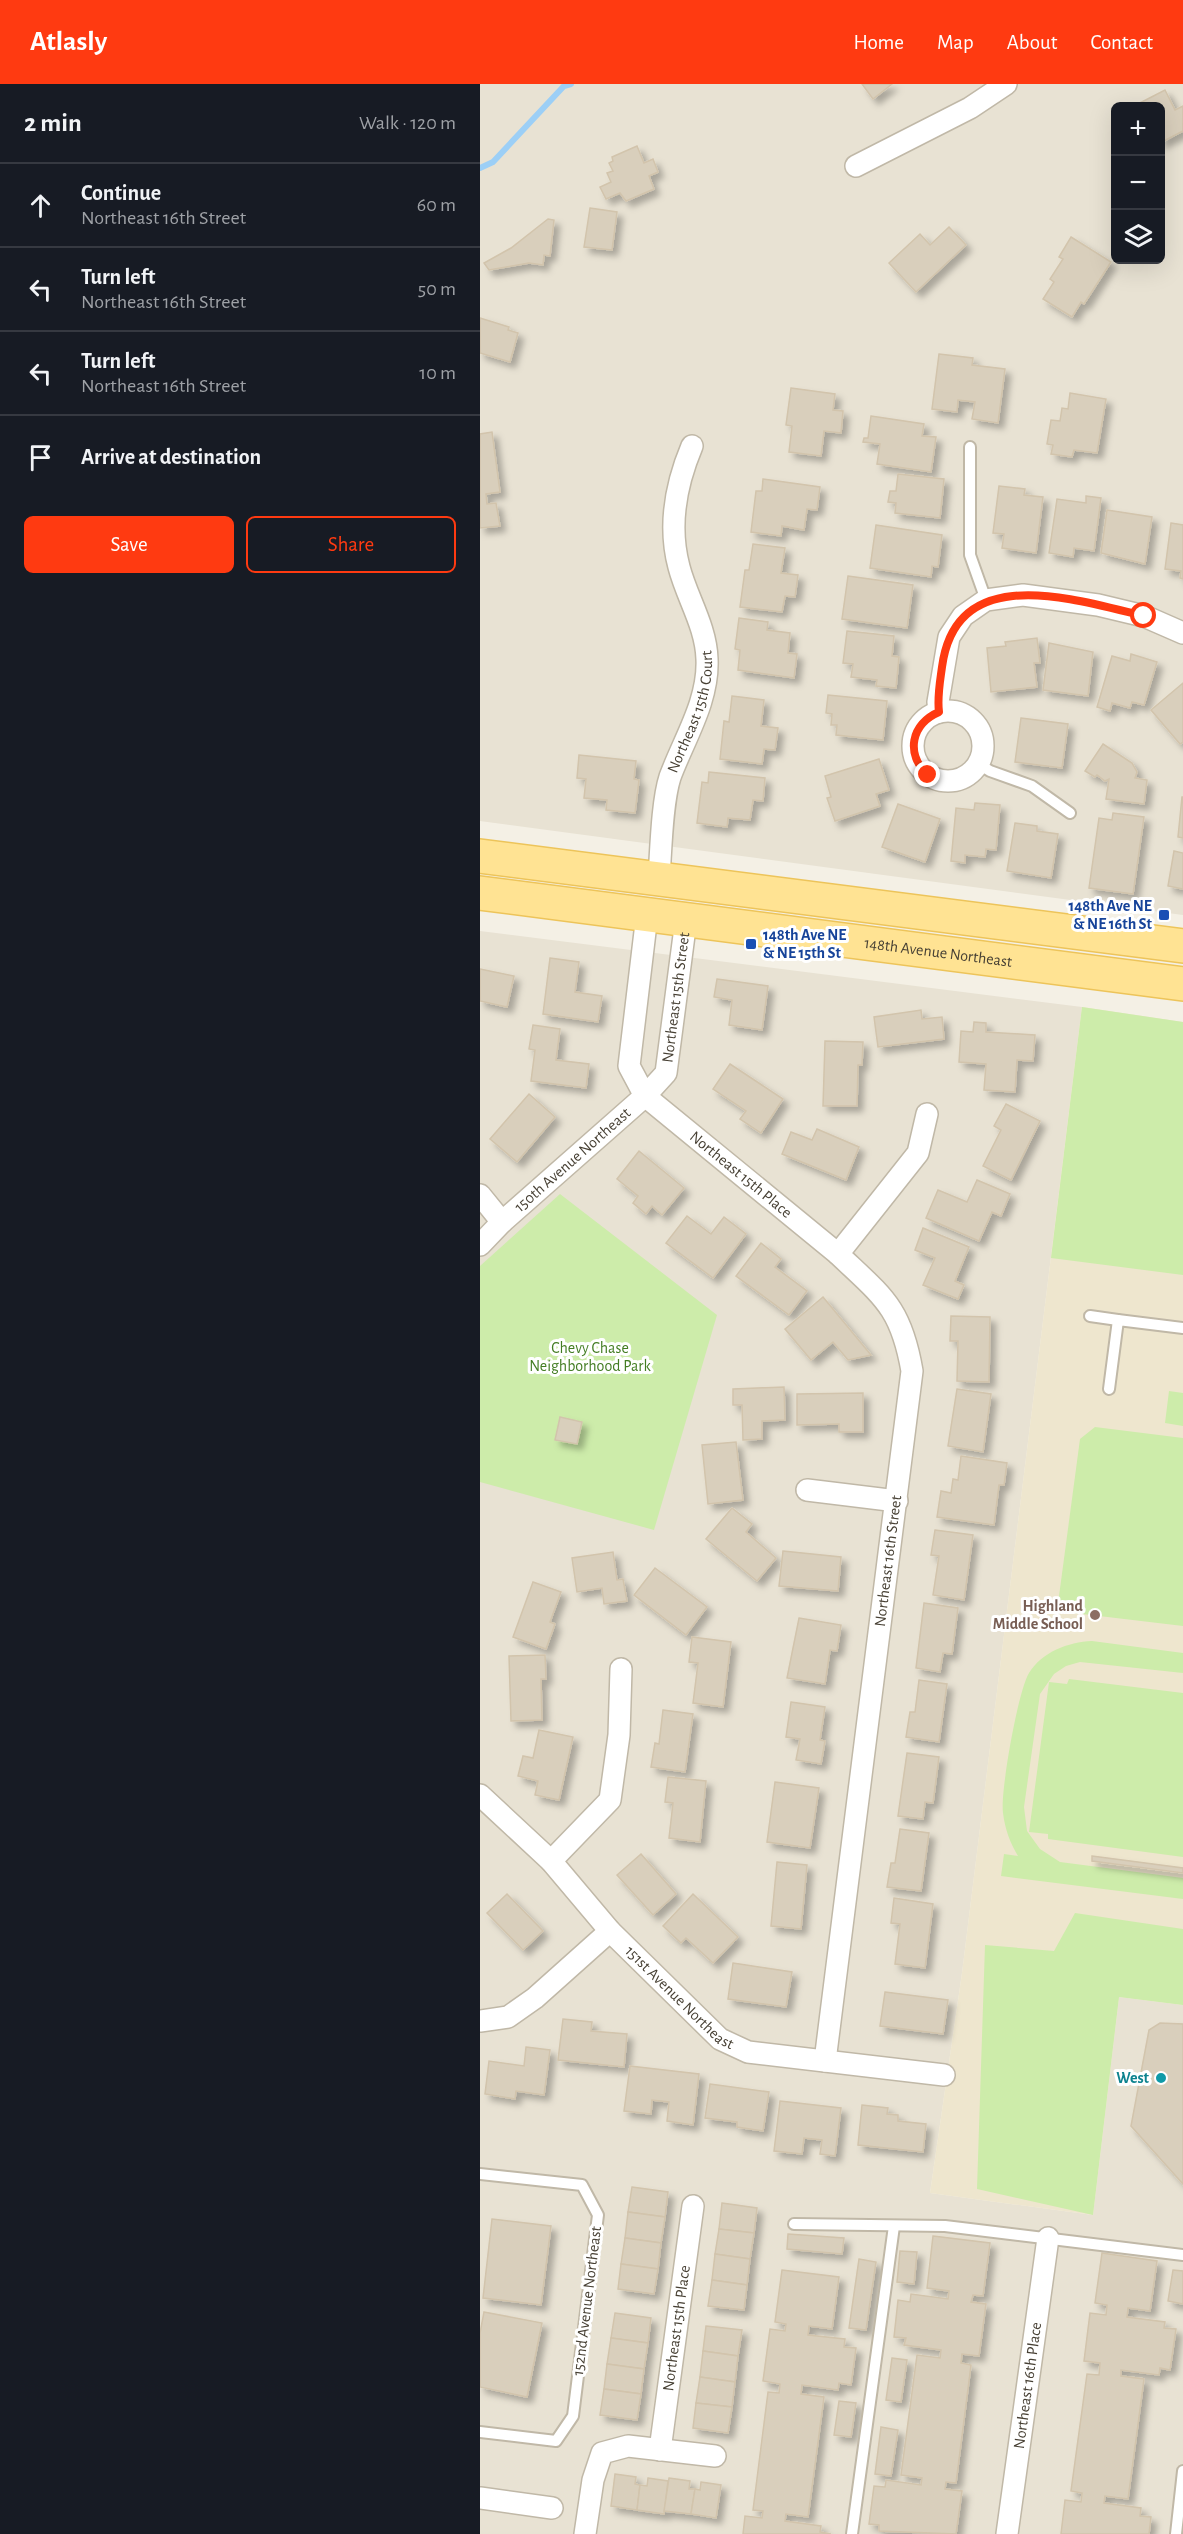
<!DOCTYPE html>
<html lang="en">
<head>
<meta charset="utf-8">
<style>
  :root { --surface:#171b24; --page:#242831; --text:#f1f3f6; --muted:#9ea1a6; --line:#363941; --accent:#ff3a11 }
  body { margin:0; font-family:"Alegreya Sans",sans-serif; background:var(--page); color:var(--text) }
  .controls { position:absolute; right:18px; top:18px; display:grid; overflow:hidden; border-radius:9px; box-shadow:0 6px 24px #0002 }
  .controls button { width:54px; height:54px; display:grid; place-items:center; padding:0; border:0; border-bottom:2px solid var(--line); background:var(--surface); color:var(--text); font:30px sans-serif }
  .stop { position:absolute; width:18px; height:18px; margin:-14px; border:4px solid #ff3a11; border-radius:50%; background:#fff }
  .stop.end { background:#ff3a11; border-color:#fff; box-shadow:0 2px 6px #0008 }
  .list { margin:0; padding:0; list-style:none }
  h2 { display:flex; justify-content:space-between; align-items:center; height:78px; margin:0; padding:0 24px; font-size:26px }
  h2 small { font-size:20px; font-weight:400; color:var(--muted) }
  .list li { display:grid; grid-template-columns:39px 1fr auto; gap:18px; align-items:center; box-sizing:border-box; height:84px; padding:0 24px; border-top:2px solid var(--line) }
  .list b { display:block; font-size:22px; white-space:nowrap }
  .list p { margin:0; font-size:20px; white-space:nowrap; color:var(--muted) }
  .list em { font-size:20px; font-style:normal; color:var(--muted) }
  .actions { display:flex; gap:12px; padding:18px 24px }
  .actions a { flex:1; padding:14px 0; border:2px solid var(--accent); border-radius:9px; text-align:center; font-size:21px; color:var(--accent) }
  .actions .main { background:var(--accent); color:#fff }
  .icon { flex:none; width:33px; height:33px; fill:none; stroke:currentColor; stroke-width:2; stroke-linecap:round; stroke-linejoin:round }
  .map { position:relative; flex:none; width:703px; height:2450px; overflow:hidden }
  header { display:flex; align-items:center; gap:36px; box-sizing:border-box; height:84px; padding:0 30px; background:var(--accent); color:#fff }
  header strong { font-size:28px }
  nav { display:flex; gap:33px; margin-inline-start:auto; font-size:21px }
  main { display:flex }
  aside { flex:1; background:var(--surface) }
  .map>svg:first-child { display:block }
  .residential { fill:#e8e2d3; fill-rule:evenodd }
  .education { fill:#eee6ce }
  .green { fill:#cdecaa }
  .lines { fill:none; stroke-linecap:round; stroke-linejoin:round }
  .stream { stroke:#9ccff6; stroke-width:6 }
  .building { fill:#d9cfbc; stroke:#d2c4ac; stroke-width:1.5; filter:url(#shadow) }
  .lane-casing { stroke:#c0b8a7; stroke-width:14 }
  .street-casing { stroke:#c0b8a7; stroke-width:24 }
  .primary-casing { stroke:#edc45a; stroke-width:36 }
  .lane { stroke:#fff; stroke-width:10 }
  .street { stroke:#fff; stroke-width:21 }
  .primary { stroke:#ffe393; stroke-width:33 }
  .route { stroke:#ff3a11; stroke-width:8 }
  .transit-dot { fill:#1a4fb4; stroke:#fff; stroke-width:2 }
  .education-dot { fill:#8d6e63; stroke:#fff; stroke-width:2 }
  .culture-dot { fill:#0f9aa8; stroke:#fff; stroke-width:2 }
  .labels { text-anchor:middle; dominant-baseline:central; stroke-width:6; stroke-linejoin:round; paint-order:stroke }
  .street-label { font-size:16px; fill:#474034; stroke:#fff }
  .transit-label { font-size:16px; font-weight:bold; fill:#164399; stroke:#fff; text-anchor:end }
  .park-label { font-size:16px; fill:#437d23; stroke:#fff }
  .education-label { font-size:16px; font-weight:bold; fill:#785e54; stroke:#fff; text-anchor:end }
  .culture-label { font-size:16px; font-weight:bold; fill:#0d838f; stroke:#fff; text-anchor:end }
</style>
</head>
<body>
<header>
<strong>Atlasly</strong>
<nav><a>Home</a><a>Map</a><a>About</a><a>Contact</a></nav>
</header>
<main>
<aside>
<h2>2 min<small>Walk · 120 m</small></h2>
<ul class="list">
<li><svg class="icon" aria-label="ahead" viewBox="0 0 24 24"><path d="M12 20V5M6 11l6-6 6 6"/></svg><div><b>Continue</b><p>Northeast 16th Street</p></div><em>60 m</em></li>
<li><svg class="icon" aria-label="left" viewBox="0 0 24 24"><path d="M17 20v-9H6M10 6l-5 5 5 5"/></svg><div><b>Turn left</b><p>Northeast 16th Street</p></div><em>50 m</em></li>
<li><svg class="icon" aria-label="left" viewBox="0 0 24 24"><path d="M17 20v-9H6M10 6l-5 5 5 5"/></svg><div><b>Turn left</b><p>Northeast 16th Street</p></div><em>10 m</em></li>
<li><svg class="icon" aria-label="arrive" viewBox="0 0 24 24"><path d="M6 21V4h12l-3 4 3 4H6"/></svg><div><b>Arrive at destination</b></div></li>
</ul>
<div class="actions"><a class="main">Save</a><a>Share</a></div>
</aside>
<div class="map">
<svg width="703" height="2450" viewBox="0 0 703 2450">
  <defs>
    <filter id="shadow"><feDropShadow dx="5.5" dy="5.5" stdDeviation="3" flood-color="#0004"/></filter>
  </defs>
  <rect width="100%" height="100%" fill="#f4f0e5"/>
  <g class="residential">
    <path d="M0,0H703V831L0,737ZM636,22H680V176H636Z"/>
    <polygon points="0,847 602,923 482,1889 450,2109 613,2131 639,1913 703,1921 703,2450 0,2450"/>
  </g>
  <polygon class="education" points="602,923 703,938 703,1921 639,1913 613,2131 450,2109 482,1889"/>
  <g class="green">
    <polygon points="602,923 703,938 703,1191 571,1174"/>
    <polygon points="80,1110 237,1231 174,1446 0,1398 0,1182"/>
    <polygon points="689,1307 703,1309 703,1342 685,1339"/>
    <polygon points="615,1343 703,1354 703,1542 577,1527 600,1355"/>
    <path d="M612,1557L703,1569V1589L600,1578L586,1582L574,1590L560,1610L544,1723L547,1747L560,1765L580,1778L703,1794V1815L521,1792L524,1770L538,1772C530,1759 525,1745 523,1729C520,1708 538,1607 549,1589C562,1568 588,1558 612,1557Z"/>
    <polygon points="589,1595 703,1609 703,1773 568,1755 568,1750 549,1748 569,1598 587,1600"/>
    <polygon points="595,1829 703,1845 703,1921 639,1913 613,2131 497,2105 505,1861 574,1867"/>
  </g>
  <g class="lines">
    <polyline class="stream" points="0,84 13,78 84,2 91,0"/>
  </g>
  <g class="building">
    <polygon points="382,0 412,0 393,15"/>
    <polygon points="685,6 695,26 703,22 703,47 680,59 680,22 654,22"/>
    <polygon points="157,62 164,79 173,75 178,88 169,92 174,105 146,117 140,109 126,115 120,103 131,98 127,89 133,87 129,79 133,77 132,73"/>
    <polygon points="110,124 137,128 132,166 104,163"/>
    <polygon points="68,135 74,136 70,172 64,171 63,181 49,179 9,186 4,179 31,164"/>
    <polygon points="469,143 486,161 436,208 409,179 440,150 450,161"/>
    <polygon points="591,153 631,178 604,220 601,218 592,233 563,215 574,198 570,195 583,175 579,173"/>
    <polygon points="0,234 29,243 28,246 38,249 30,278 0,269"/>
    <polygon points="459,270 493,274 492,281 525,285 518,339 492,335 495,318 478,316 477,328 452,325"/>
    <polygon points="311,304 355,310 353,326 363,327 361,349 344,347 341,372 309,368 312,342 306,341"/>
    <polygon points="590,309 626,315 617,369 594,366 592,373 571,370 573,361 567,360 571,336 580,337 582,324 588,325"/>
    <polygon points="391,332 444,340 442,352 456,353 451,388 397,380 400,360 383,358 384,354 388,354"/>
    <polygon points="12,348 20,408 6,410 7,420 16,419 20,442 0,444 0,350"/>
    <polygon points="418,390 464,395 460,434 415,429 416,419 408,418 410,407 416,407"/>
    <polygon points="283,395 340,403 337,426 327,425 324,446 302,442 301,452 271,448 276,407 282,407"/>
    <polygon points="519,402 545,405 544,411 563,413 556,469 522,464 524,450 513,449"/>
    <polygon points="606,412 621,414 614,467 594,464 593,473 569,469 577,415 606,419"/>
    <polygon points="627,426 672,433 665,480 621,469"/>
    <polygon points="691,439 703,441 703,495 700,494 701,487 685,485"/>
    <polygon points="396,441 462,451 458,483 452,482 451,493 390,484"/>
    <polygon points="273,460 305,464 301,489 318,491 315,513 305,512 302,528 260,523 265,486 269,486"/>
    <polygon points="368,492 433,501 427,544 362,535"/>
    <polygon points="259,534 288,538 287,546 310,549 308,569 317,570 314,594 258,586 260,566 255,565"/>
    <polygon points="367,547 414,552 412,572 419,573 416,604 396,602 397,596 371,593 373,580 363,579"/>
    <polygon points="557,554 560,579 554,579 557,603 511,608 507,564 526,562 525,558"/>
    <polygon points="569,559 613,568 608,612 563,606"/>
    <polygon points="651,570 677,578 664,621 652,618 650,624 632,619 630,627 617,623 632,572 650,577"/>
    <polygon points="703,599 703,658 700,660 671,626"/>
    <polygon points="348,611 407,617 403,656 356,651 357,641 351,641 352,630 346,629"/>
    <polygon points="252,612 284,616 281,642 298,644 295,666 284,665 282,680 240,675 244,637 249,638"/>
    <polygon points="541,634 588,640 582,684 535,678"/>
    <polygon points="623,660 652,679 657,688 655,694 667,696 664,720 626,715 629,695 625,697 617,691 615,693 605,687"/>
    <polygon points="99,671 156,677 154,695 159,696 155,729 126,726 127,716 104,714 106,695 97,694"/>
    <polygon points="399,675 409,706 396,710 400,722 355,737 347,714 351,713 345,692"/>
    <polygon points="229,688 285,694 283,717 273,716 270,736 248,734 247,743 217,739 222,698 228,699"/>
    <polygon points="702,713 703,713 703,754 698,753"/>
    <polygon points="495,719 520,721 516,766 506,765 505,773 485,771 485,779 471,777 476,724 494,726"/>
    <polygon points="418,720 460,735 445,778 402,763"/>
    <polygon points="633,729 664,733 653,810 609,804 619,734 632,736"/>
    <polygon points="535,739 557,742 557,747 578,750 571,794 527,787"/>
    <polygon points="694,767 703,769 703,805 688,802"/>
    <polygon points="70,874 99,878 95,908 122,912 118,938 63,930"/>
    <polygon points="0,885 34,892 27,923 0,917"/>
    <polygon points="237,895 288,902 282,946 249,941 252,916 234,913"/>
    <polygon points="441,926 442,935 462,933 464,955 398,963 394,933"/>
    <polygon points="494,938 506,939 506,948 555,951 553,977 537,976 535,1008 504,1006 506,980 479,978 481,947 493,948"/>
    <polygon points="53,941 80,945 76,976 109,980 106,1004 51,997 55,966 49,965"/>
    <polygon points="345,957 383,958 382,981 378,981 377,1022 343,1022"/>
    <polygon points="250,980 303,1015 281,1049 260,1035 266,1027 233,1005"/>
    <polygon points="49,1010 75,1033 37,1078 10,1055"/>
    <polygon points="526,1020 560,1037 531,1096 503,1082 521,1046 514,1042"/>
    <polygon points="337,1045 379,1063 366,1096 302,1070 311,1048 332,1056"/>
    <polygon points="159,1067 204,1104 182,1131 172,1122 166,1130 153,1119 158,1112 137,1095"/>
    <polygon points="497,1096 530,1110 521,1132 512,1128 499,1157 446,1134 458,1106 487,1118"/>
    <polygon points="207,1132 231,1150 244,1133 266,1150 233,1194 186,1159"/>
    <polygon points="443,1144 489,1163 475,1197 484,1201 478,1215 443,1201 455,1174 435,1166"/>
    <polygon points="281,1159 301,1175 295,1183 327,1207 309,1231 256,1192"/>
    <polygon points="343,1213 391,1271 368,1276 353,1258 331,1276 305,1245"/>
    <polygon points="471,1232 510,1233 509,1298 477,1297 478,1257 470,1257"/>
    <polygon points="304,1303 305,1336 282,1337 282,1355 263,1356 262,1321 253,1321 253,1305"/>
    <polygon points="477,1305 511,1310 503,1368 468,1362"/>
    <polygon points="383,1309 383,1348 359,1348 359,1340 317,1341 317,1310"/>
    <polygon points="80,1333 102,1338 97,1360 75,1356"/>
    <polygon points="256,1358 263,1416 228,1420 222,1361"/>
    <polygon points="481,1372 527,1379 524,1401 519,1401 514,1441 457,1433 461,1407 471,1409 473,1395 478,1396"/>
    <polygon points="252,1424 272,1440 266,1448 296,1474 277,1497 226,1455"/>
    <polygon points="455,1446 493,1451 484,1516 453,1511 459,1472 451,1471"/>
    <polygon points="303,1467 361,1473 358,1507 299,1502"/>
    <polygon points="133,1468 137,1496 143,1495 147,1517 124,1520 122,1504 97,1508 92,1474"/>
    <polygon points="175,1484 227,1523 206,1551 154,1511"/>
    <polygon points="53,1498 81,1508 70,1538 75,1540 66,1565 33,1553"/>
    <polygon points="444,1519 478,1524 472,1570 463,1569 460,1588 436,1584"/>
    <polygon points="319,1534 361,1541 357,1567 350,1566 345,1600 307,1594"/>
    <polygon points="212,1553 251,1558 243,1623 213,1619 218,1579 209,1578"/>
    <polygon points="65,1571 66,1595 61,1595 62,1636 31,1637 29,1572"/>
    <polygon points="439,1596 467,1600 459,1658 426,1653 430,1628 435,1628"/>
    <polygon points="311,1618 345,1623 340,1656 345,1657 341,1680 316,1676 320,1655 306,1653"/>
    <polygon points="183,1626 213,1630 205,1688 171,1683 175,1659 179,1660"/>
    <polygon points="59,1646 93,1653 79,1716 55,1711 58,1697 38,1692 43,1672 53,1674"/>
    <polygon points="427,1669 459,1673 453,1719 445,1718 443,1735 418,1732"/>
    <polygon points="188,1693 226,1697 220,1758 189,1754 193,1719 185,1718"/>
    <polygon points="295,1698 339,1704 330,1764 287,1758"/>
    <polygon points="420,1745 449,1749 441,1807 407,1803 411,1779 415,1779"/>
    <polygon points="161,1770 196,1810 173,1831 137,1791"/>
    <polygon points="612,1772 703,1784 703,1789 612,1777"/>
    <polygon points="297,1778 327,1781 321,1845 291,1842"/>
    <polygon points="27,1810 63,1847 43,1866 7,1829"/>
    <polygon points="213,1810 258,1853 233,1879 206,1854 201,1859 183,1842"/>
    <polygon points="414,1814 453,1820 445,1884 415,1880 420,1840 411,1839"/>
    <polygon points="253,1879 312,1888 306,1923 248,1915"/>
    <polygon points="405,1908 468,1916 463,1950 400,1942"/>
    <polygon points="83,1935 112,1938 111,1947 147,1950 144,1983 78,1976"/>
    <polygon points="680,1939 703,1940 703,2100 651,2042 669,1946"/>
    <polygon points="46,1963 70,1966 64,2011 36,2007 35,2015 5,2010 9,1977 44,1982"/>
    <polygon points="150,1982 219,1990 213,2041 187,2037 189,2018 172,2016 171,2030 144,2027"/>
    <polygon points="230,2000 289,2008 283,2047 257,2043 257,2038 225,2034"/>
    <polygon points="300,2017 361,2024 355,2072 340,2070 342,2056 324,2054 322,2070 294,2067"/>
    <polygon points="382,2021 408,2024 407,2030 418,2031 418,2037 446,2040 443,2068 378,2061"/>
    <polygon points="152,2103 188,2108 185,2133 148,2128"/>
    <polygon points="242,2119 277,2124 274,2149 239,2145"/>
    <polygon points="148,2128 185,2133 181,2159 145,2154"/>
    <polygon points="12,2135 71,2142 61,2221 3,2214"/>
    <polygon points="239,2145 274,2149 270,2175 235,2170"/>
    <polygon points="308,2150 364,2154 362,2170 307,2165"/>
    <polygon points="453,2152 510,2159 503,2212 493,2211 491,2218 506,2220 499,2272 482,2270 481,2279 491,2281 476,2399 466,2398 465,2405 482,2407 476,2450 399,2447 399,2441 389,2440 394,2402 405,2403 406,2396 441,2401 442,2394 421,2391 437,2271 460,2274 461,2266 424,2261 426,2254 414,2253 418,2216 430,2218 431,2210 468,2215 469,2207 447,2204"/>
    <polygon points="145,2154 181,2159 178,2185 141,2180"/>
    <polygon points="420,2167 437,2168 434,2200 417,2198"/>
    <polygon points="622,2169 677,2177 670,2227 648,2224 647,2233 685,2238 684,2244 696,2245 690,2286 680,2284 679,2291 641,2286 641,2292 664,2295 648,2415 625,2412 624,2419 661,2424 660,2432 671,2433 669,2450 581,2450 585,2416 601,2418 602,2409 591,2407 607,2290 619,2291 620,2279 604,2277 610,2229 626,2231 627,2221 615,2219"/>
    <polygon points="235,2170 270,2175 267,2201 232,2196"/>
    <polygon points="379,2175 396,2178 386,2246 369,2244"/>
    <polygon points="141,2180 178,2185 174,2210 138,2205"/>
    <polygon points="302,2186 359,2193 352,2245 329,2242 328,2251 365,2255 364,2263 376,2264 371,2301 359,2299 358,2306 322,2301 321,2310 344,2313 328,2433 306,2430 305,2437 341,2442 340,2448 351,2450 263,2450 265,2432 282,2434 283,2427 273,2426 288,2308 299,2309 300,2300 283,2297 290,2245 305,2247 306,2240 295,2238"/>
    <polygon points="693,2186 703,2187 703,2220 688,2217"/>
    <polygon points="232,2196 267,2201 264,2226 228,2222"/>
    <polygon points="4,2228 62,2239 47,2313 0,2303 0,2249"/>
    <polygon points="135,2229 171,2234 168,2259 131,2254"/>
    <polygon points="226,2242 262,2246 258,2272 223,2267"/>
    <polygon points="131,2254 168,2259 164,2285 127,2280"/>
    <polygon points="223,2267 258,2272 255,2298 220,2293"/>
    <polygon points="412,2274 427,2276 421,2318 406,2316"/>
    <polygon points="127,2280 164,2285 161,2310 124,2305"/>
    <polygon points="220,2293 255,2298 252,2323 216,2319"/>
    <polygon points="124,2305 161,2310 157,2336 120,2331"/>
    <polygon points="359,2317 376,2319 371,2353 354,2351"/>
    <polygon points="216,2319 252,2323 248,2349 213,2344"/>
    <polygon points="401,2343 418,2346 411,2392 395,2390"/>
    <polygon points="135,2390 156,2393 155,2400 160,2401 157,2426 131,2422"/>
    <polygon points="168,2394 188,2397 184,2430 157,2426 160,2401 167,2402"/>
    <polygon points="189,2394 210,2397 209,2405 215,2405 211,2430 184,2427"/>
    <polygon points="221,2398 241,2401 236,2434 211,2430 215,2405 220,2406"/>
  </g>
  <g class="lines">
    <defs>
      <g id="lane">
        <polyline points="490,363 490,471 506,516"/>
        <polyline points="497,679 510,687 552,702 590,729"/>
        <polyline points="610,1232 638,1236"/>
        <polyline points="629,1305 638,1236 703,1244"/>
        <polyline points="0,2090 102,2101 118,2131 93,2332 76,2357 0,2348"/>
        <polyline points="314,2140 465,2142 703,2171"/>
        <polyline points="372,2450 414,2142"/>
        <polyline points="696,2450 703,2387"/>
      </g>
      <g id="street">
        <polyline points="376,82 490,24 526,0"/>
        <circle cx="468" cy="662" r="35"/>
        <polyline points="459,628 458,618 469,553 483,532 506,516 543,511 618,521 664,532 703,549"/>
        <path id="s1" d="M179,793C181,765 182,718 190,693C204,655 229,617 227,575C226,542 207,514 199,483C188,442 196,400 212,362"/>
        <path id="s2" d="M167,831L149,982L165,1012L358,1170"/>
        <polyline points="0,1111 22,1138 0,1161"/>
        <path id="s3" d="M22,1138L165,1012L186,989L206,836"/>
        <polyline points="327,1406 417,1417"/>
        <path id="s4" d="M0,1711L71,1777L130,1847L240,1955L268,1968L464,1991"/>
        <polyline points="71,1777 130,1716 139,1651 141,1585"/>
        <polyline points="0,1937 28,1933 55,1914 130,1847"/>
        <path id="s5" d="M345,1977L432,1287C421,1223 403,1213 358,1170L438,1069L447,1030"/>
        <path id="s6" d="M180,2366L213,2122"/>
        <polyline points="0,2414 72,2424"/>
        <polyline points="105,2450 113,2396 122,2369 148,2362 235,2372"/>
        <path id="s7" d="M527,2450L568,2154"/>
      </g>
      <g id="primary">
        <polyline points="0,772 703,862"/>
        <path id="s8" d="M0,809L703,900"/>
      </g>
    </defs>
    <use href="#lane" class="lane-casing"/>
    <use href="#street" class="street-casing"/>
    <use href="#primary" class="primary-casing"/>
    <use href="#lane" class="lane"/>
    <use href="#street" class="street"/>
    <use href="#primary" class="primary"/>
  </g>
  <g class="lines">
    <path class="route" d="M448,691C425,670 431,640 459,628C457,613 460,598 462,583C476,477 593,515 664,532"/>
  </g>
  <g class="transit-dot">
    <rect x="678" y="825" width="12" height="12" rx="3"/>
    <rect x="265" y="854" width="12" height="12" rx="3"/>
  </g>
  <circle class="education-dot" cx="615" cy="1531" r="6"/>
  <circle class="culture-dot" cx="681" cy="1994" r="6"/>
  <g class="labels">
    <g class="street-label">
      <text stroke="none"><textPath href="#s1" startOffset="170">Northeast 15th Court</textPath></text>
      <text stroke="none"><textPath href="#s8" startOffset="462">148th Avenue Northeast</textPath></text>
      <text stroke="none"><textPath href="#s3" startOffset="298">Northeast 15th Street</textPath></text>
      <text stroke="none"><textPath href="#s3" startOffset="94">150th Avenue Northeast</textPath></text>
      <text stroke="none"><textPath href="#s2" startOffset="310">Northeast 15th Place</textPath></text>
      <text stroke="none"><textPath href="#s5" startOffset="504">Northeast 16th Street</textPath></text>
      <text stroke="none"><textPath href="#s4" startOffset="285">151st Avenue Northeast</textPath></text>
      <text transform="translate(107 2217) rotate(-83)">152nd Avenue Northeast</text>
      <text stroke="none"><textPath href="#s6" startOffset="123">Northeast 15th Place</textPath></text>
      <text stroke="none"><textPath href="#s7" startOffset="150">Northeast 16th Place</textPath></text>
    </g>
    <g class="transit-label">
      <text x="672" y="822">148th Ave NE<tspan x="672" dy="18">&amp; NE 16th St</tspan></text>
      <text x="283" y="851" text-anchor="start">148th Ave NE<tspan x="283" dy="18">&amp; NE 15th St</tspan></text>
    </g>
    <g class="park-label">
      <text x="110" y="1264">Chevy Chase<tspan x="110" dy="18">Neighborhood Park</tspan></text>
    </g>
    <g class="education-label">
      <text x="603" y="1522">Highland<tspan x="603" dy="18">Middle School</tspan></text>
    </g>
    <g class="culture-label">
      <text x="669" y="1994">West</text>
    </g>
  </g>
</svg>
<div class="controls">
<button>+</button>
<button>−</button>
<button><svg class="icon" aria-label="layers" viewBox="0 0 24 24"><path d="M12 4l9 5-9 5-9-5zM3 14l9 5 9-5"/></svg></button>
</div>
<div class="stop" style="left:664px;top:532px"></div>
<div class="stop end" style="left:448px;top:691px"></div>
</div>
</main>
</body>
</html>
